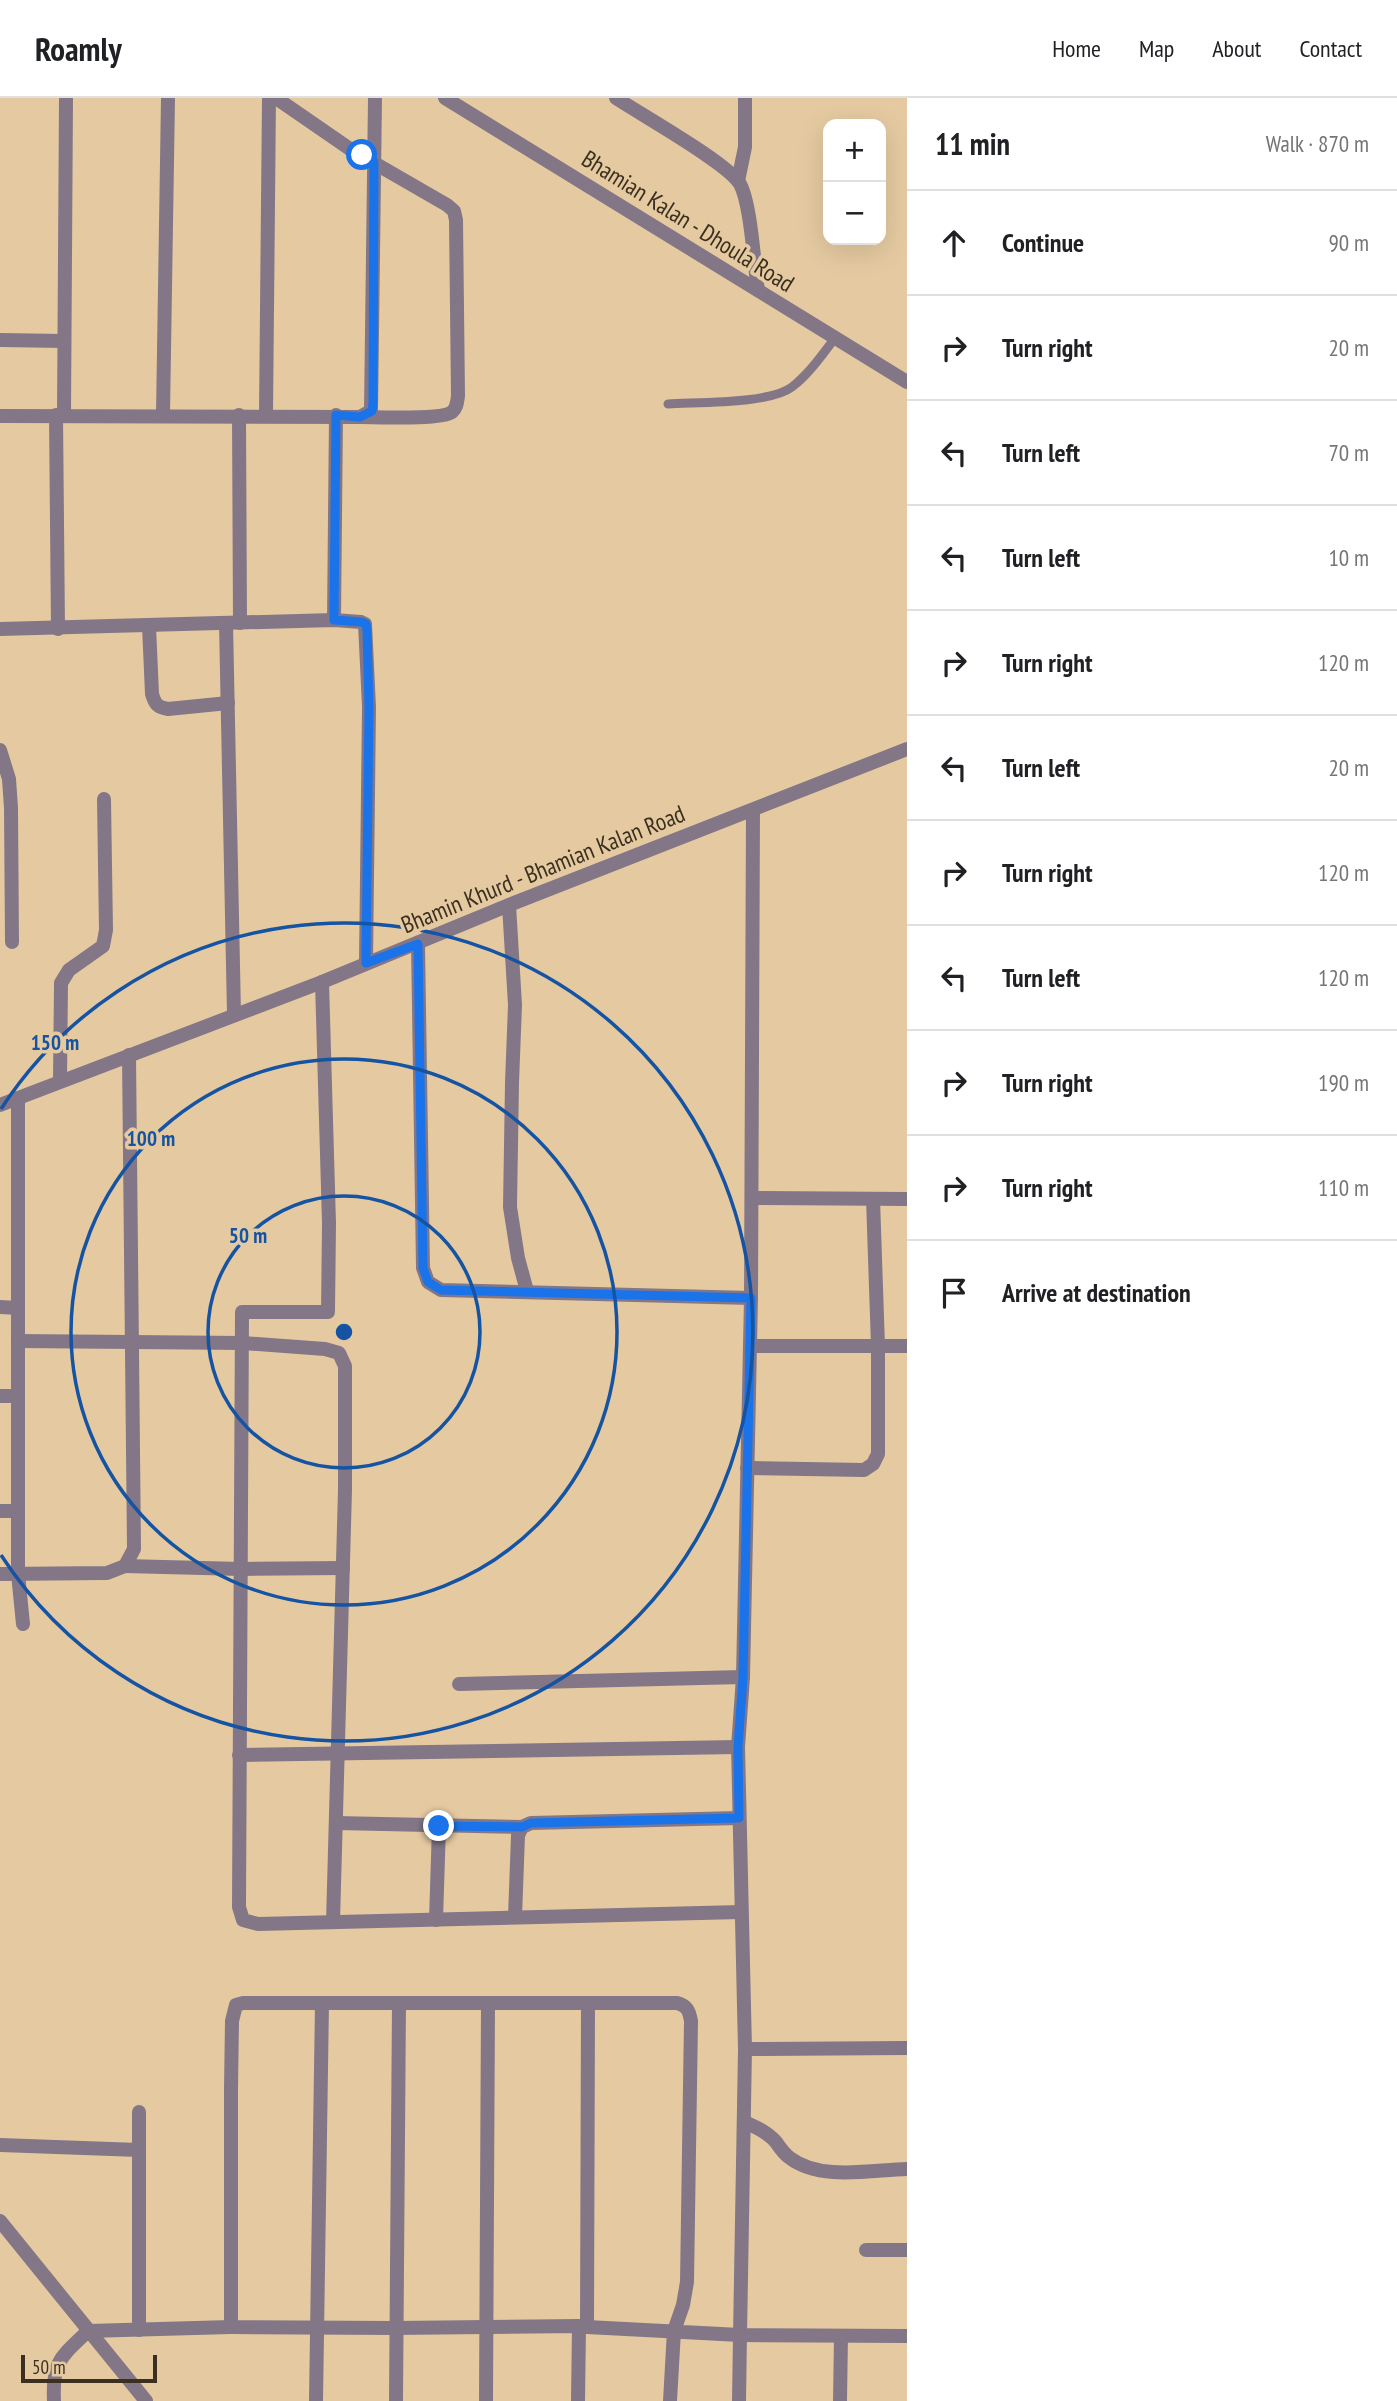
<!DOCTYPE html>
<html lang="en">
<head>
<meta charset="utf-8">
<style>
  :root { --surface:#fff; --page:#f6f6f6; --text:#202124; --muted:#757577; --line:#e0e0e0 }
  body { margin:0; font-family:"PT Sans Narrow",sans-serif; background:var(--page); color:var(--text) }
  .controls { position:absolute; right:21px; top:21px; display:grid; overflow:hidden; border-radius:14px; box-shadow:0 7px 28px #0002 }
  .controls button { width:63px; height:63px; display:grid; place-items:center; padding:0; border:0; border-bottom:2px solid var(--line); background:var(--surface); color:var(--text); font:35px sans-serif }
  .scale { position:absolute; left:21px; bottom:18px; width:136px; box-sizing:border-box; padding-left:7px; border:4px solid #3b3020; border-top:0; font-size:19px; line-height:24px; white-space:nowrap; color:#3b3020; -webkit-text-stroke:5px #e5caa1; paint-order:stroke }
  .stop { position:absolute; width:21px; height:21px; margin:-16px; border:5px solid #1a73e8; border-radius:50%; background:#fff }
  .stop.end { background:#1a73e8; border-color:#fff; box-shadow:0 2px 7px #0008 }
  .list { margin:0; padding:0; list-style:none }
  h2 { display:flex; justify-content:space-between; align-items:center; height:91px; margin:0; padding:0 28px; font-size:30px }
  h2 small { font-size:23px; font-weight:400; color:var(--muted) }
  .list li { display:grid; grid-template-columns:46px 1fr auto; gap:21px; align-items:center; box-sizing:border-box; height:105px; padding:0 28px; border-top:2px solid var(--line) }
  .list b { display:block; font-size:26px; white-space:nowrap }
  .list em { font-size:23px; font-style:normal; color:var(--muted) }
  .icon { flex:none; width:38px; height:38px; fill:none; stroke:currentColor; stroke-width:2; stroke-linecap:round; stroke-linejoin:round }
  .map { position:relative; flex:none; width:907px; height:2303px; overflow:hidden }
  header { display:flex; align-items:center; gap:42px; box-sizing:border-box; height:98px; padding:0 35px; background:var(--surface); border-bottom:2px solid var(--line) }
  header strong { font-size:33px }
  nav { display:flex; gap:38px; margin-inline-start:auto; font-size:24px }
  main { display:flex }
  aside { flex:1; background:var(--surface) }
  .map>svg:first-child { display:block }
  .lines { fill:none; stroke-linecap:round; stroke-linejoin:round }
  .service { stroke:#837787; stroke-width:9 }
  .minor { stroke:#837787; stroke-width:14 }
  .tertiary { stroke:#837787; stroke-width:14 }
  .route { stroke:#1a73e8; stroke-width:9 }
  .ring { fill:none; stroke:#1553a3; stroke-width:3.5 }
  .labels { text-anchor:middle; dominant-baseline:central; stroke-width:7; stroke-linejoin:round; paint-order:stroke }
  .street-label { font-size:24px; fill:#3b3020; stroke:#e5caa1 }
  .centre { fill:#1553a3; stroke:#e5caa1; stroke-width:3.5 }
  .ring-label { font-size:21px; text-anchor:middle; font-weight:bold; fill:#1553a3; stroke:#e5caa1; stroke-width:7; stroke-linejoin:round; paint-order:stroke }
</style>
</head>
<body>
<header>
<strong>Roamly</strong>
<nav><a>Home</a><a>Map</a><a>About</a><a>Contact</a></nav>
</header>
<main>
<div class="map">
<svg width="907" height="2303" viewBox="0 0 907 2303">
  <rect width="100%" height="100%" fill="#e5caa1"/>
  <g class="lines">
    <path class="service" d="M668,306C697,304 770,306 792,289C809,276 822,257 835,240"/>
    <g class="minor">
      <path d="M276,0L350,51L447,107L454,113L456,122L458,298C457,304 457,310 452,314C442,322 377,319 361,319"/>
      <path d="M616,0C640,16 729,66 740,86C751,106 754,167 758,192"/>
      <polyline points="738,83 745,49 745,0"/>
      <polyline points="0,242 64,243"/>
      <polyline points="56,317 58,531"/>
      <polyline points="64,317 66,0"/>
      <polyline points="163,317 168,0"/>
      <polyline points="239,317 240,525"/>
      <polyline points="266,317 269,0"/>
      <polyline points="0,318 360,319 371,313 375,0"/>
      <polyline points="334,522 336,317"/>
      <polyline points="226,525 234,916"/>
      <path d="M149,528L152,596C155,606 157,609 168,611L228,605"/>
      <polyline points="0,531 334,522 361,524 365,526 369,609 366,865"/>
      <polyline points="0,652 9,681 11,710 12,844"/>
      <polyline points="753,712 751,1200 743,1579 738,1649 745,1951 740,2237 907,2238"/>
      <polyline points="509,807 515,907 512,985 510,1109 518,1160 527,1193"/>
      <polyline points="418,846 423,1170 428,1184 441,1192 751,1200"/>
      <polyline points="322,884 329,1125 328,1214 242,1214 239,1809 243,1822 258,1826 741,1814"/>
      <polyline points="60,983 61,885 69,872 103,848 106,832 104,701"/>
      <polyline points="18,1000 18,1476 23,1526"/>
      <polyline points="752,1100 907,1101"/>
      <polyline points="0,1209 18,1210"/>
      <polyline points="18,1243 243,1245 325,1251 339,1255 345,1268 345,1392 333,1824"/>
      <polyline points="750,1248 907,1248"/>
      <polyline points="0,1298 17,1298"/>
      <polyline points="747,1370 864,1372 873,1366 878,1356 878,1248 873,1101"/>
      <polyline points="0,1413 18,1413"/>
      <polyline points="125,1468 241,1471 343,1470"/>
      <polyline points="0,1476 107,1475 125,1468 134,1451 129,957"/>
      <polyline points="459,1586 743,1579"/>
      <polyline points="239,1657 738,1649"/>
      <polyline points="336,1725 522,1729"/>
      <polyline points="515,1819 518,1737 522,1729 531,1725 739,1720"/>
      <polyline points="436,1822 439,1728"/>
      <polyline points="745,1951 907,1950"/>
      <polyline points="139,2014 139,2232"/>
      <path d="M744,2024C756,2029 767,2034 776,2044C780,2050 784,2056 790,2060C820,2083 871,2072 907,2071"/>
      <polyline points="0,2047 139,2052"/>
      <polyline points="0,2123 146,2303"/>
      <polyline points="866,2152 907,2152"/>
      <polyline points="587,2229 588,1905"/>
      <path d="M54,2303C52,2263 61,2259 88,2233L231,2229"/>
      <polyline points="316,2303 322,1905"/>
      <polyline points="396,2303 399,1905"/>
      <polyline points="486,2303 488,1905"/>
      <polyline points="578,2303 579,2228"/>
      <path d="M670,2303L674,2233L683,2207L687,2184L691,1923C689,1912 687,1908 677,1905H243L236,1907L232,1923L231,1991V2229L395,2230L579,2228L587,2229L740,2237L739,2303"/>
      <polyline points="840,2303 841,2238"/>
    </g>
    <g class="tertiary">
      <polyline points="445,0 907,284"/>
      <polyline points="0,1007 322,884 509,807 907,651"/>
    </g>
  </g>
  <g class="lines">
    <polyline class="route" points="362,57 374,64 373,306 372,313 360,319 336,317 334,522 361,524 366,526 367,532 369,609 366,865 418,846 423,1170 428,1184 441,1192 751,1200 743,1579 738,1649 739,1720 531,1725 522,1729 439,1728"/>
  </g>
  <g class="ring">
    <circle cx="344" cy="1234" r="136"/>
    <circle cx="344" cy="1234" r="273"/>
    <path d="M1 1011A409 409 0 1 1 1 1457"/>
  </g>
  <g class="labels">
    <g class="street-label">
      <text transform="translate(688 123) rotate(32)">Bhamian Kalan - Dhoula Road</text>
      <text transform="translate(543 771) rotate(-22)">Bhamin Khurd - Bhamian Kalan Road</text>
    </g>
  </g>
  <circle cx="344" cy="1234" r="10" class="centre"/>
  <g class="ring-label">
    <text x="55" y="952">150 m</text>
    <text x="151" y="1048">100 m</text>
    <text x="248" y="1145">50 m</text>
  </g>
</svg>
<div class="controls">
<button>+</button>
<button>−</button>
</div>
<div class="scale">50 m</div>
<div class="stop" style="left:362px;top:57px"></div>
<div class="stop end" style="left:439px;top:1728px"></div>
</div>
<aside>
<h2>11 min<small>Walk · 870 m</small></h2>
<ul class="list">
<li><svg class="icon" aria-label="ahead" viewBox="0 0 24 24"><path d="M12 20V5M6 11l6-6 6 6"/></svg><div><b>Continue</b></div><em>90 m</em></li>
<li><svg class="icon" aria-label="right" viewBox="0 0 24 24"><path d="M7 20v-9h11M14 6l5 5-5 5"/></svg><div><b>Turn right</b></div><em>20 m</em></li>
<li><svg class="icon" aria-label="left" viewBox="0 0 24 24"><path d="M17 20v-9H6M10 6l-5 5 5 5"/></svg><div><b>Turn left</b></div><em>70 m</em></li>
<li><svg class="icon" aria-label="left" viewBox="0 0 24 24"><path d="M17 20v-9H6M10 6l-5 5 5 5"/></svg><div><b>Turn left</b></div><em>10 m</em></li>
<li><svg class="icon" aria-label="right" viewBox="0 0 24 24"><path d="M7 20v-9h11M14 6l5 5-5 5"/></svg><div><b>Turn right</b></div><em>120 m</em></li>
<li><svg class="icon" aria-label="left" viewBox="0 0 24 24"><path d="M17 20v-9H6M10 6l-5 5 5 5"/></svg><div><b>Turn left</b></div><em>20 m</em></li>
<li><svg class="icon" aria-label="right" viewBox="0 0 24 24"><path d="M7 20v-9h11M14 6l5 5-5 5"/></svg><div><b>Turn right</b></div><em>120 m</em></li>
<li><svg class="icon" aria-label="left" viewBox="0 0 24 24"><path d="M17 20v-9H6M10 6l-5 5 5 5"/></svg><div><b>Turn left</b></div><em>120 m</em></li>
<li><svg class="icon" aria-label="right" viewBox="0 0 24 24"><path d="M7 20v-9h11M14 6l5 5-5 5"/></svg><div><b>Turn right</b></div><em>190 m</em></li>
<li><svg class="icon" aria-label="right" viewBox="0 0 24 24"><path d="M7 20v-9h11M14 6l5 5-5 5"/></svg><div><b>Turn right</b></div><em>110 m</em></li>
<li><svg class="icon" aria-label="arrive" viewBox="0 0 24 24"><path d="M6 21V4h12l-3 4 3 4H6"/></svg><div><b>Arrive at destination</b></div></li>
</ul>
</aside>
</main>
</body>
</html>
